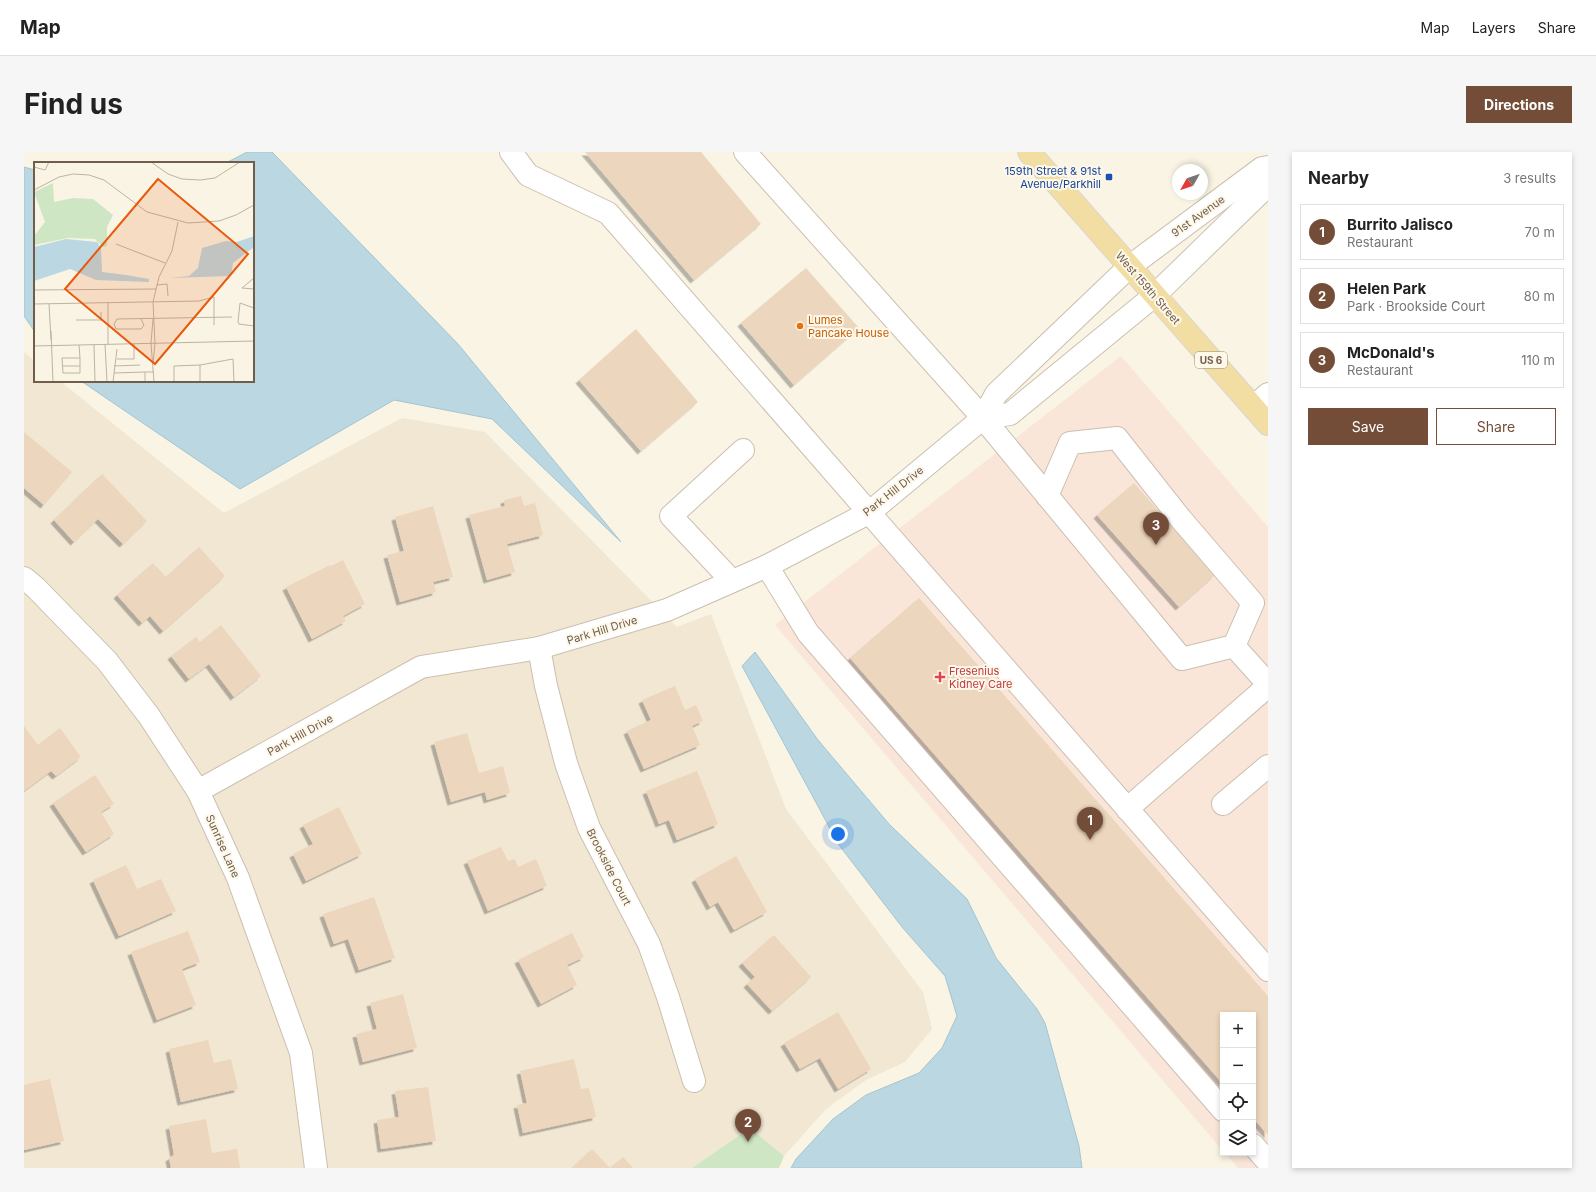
<!DOCTYPE html>
<html lang="en">
<head>
<meta charset="utf-8">
<style>
  :root { --surface:#fff; --page:#f6f6f6; --text:#222; --muted:#767676; --line:#e0e0e0; --accent:#744d38 }
  body { margin:0; font-family:Inter,sans-serif; background:var(--page); color:var(--text) }
  .controls { position:absolute; right:12px; bottom:12px; display:grid; overflow:hidden; border-radius:0px; box-shadow:0 2px 6px #0003 }
  .controls button { width:36px; height:36px; display:grid; place-items:center; padding:0; border:0; border-bottom:1px solid var(--line); background:var(--surface); color:var(--text); font:20px sans-serif }
  .compass { position:absolute; left:1148px; top:12px; width:36px; height:36px; border-radius:50%; background:var(--surface); box-shadow:0 2px 6px #0003; rotate:230deg }
  .you { position:absolute; left:814px; top:682px; width:14px; height:14px; margin:-10px; border:3px solid #fff; border-radius:50%; background:#1a73e8; box-shadow:0 0 0 6px #1a73e833 }
  .badge { display:grid; place-items:center; width:26px; height:26px; border-radius:50%; background:var(--accent); color:#fff; font-size:13px; font-weight:700 }
  .pin { position:absolute; translate:-50% -33px; filter:drop-shadow(0 1px 2px #0008) }
  .pin::after { content:''; position:absolute; top:21px; width:14px; height:12px; background:inherit; clip-path:polygon(0 0,100% 0,50% 100%) }
  .list { margin:0; padding:0; list-style:none }
  h2 { display:flex; justify-content:space-between; align-items:center; height:52px; margin:0; padding:0 16px; font-size:17px }
  h2 small { font-size:13px; font-weight:400; color:var(--muted) }
  .list li { display:grid; grid-template-columns:26px 1fr auto; gap:12px; align-items:center; box-sizing:border-box; height:56px; margin:0 8px 8px; padding:0 8px; border:1px solid var(--line); border-radius:0px }
  .list b { display:block; font-size:15px; white-space:nowrap }
  .list p { margin:0; font-size:13px; white-space:nowrap; color:var(--muted) }
  .list em { font-size:13px; font-style:normal; color:var(--muted) }
  .actions { display:flex; gap:8px; padding:12px 16px }
  .actions a { flex:1; padding:9px 0; border:1px solid var(--accent); border-radius:0px; text-align:center; font-size:14px; color:var(--accent) }
  .actions .main { background:var(--accent); color:#fff }
  .icon { flex:none; width:22px; height:22px; fill:none; stroke:currentColor; stroke-width:2; stroke-linecap:round; stroke-linejoin:round }
  .map { position:relative; flex:none; width:1244px; height:1016px; overflow:hidden; border-radius:0px }
  header { display:flex; align-items:center; gap:24px; box-sizing:border-box; height:56px; padding:0 20px; background:var(--surface); border-bottom:1px solid var(--line) }
  header strong { font-size:19px }
  nav { display:flex; gap:22px; margin-inline-start:auto; font-size:14px }
  .intro { display:flex; align-items:center; justify-content:space-between; box-sizing:border-box; height:96px; padding:0 24px }
  h1 { margin:0; font-size:28px }
  .button { padding:10px 18px; border-radius:0px; background:var(--accent); color:#fff; font-size:14px; font-weight:700 }
  main { display:flex; gap:24px; padding:0 24px }
  aside { flex:1; background:var(--surface); border-radius:0px; box-shadow:0 2px 6px #0003 }
  .map>svg:first-child { display:block }
  .residential { fill:#f1e7d3 }
  .commercial { fill:#f9e6d9 }
  .green { fill:#cee6c4 }
  .water { fill:#bbd7e1; stroke:#a2c5d2 }
  .building { fill:#edd6be; filter:url(#shadow) }
  .lines { fill:none; stroke-linecap:round; stroke-linejoin:round }
  .minor-casing { stroke:#ccbfaf; stroke-width:24 }
  .major-casing { stroke:#dad5d0; stroke-width:24 }
  .minor { stroke:#fff; stroke-width:22 }
  .major { stroke:#f2dea2; stroke-width:22 }
  .transit-dot { fill:#1a4fb4; stroke:#fdf8ea; stroke-width:1.5 }
  .food-dot { fill:#e8710a; stroke:#fdf8ea; stroke-width:1.5 }
  .health-dot { fill:#e0444e; stroke:#fdf8ea; stroke-width:1.5 }
  .labels { text-anchor:middle; dominant-baseline:central; stroke-width:4; stroke-linejoin:round; paint-order:stroke }
  .shield { fill:#fdf8ea; stroke:#9a8c7b; stroke-width:1 }
  .shield-label { font-size:10px; font-weight:bold; fill:#705d4c }
  .transit-label { font-size:11px; fill:#164399; stroke:#fdf8ea; text-anchor:end }
  .street-label { font-size:11px; fill:#705d4c; stroke:#fdf8ea }
  .food-label { font-size:11px; fill:#c56008; stroke:#fdf8ea; text-anchor:start }
  .health-label { font-size:11px; fill:#be3a42; stroke:#fdf8ea; text-anchor:start }
  .inset-road { fill:none; stroke:#bfb3a2; stroke-width:1 }
  .view { fill:#e8590c; fill-opacity:0.15; stroke:#e8590c; stroke-width:2 }
  .inset-edge { fill:none; stroke:#705d4c; stroke-width:2 }
</style>
</head>
<body>
<header>
<strong>Map</strong>
<nav><a>Map</a><a>Layers</a><a>Share</a></nav>
</header>
<div class="intro"><h1>Find us</h1><a class="button">Directions</a></div>
<main>
<div class="map">
<svg width="1244" height="1016" viewBox="0 0 1244 1016">
  <defs>
    <filter id="shadow"><feDropShadow dx="-3.5" dy="3.5" stdDeviation="0" flood-color="#0004"/></filter>
  </defs>
  <rect width="100%" height="100%" fill="#faf4e4"/>
  <polygon class="residential" points="0,200 11,209 11,229 36,229 200,361 378,266 461,280 653,475 687,462 762,657 899,840 908,877 881,910 842,928 802,957 760,1004 726,976 668,1016 0,1016"/>
  <polygon class="commercial" points="1097,204 1244,375 1244,1016 1214,1016 1201,1001 1229,1001 1229,863 1199,863 1199,999 751,473"/>
  <polygon class="green" points="726,976 760,1004 755,1016 668,1016"/>
  <g class="water">
    <polygon points="223,0 248,0 434,192 597,390 468,267 370,248 216,337 57,229 229,229 229,11 202,11"/>
    <polygon points="0,15 11,18 11,180 0,164"/>
    <polygon points="731,500 794,588 865,672 943,747 972,806 1013,857 1021,871 1055,994 1058,1016 767,1016 772,1007 809,967 842,943 895,921 918,896 933,864 921,824 878,775 815,693 718,514"/>
  </g>
  <g class="building">
    <polygon points="561,0 677,0 737,72 670,128"/>
    <polygon points="782,116 835,176 770,233 717,171"/>
    <polygon points="612,177 674,250 617,299 555,228"/>
    <polygon points="0,280 48,320 20,353 0,336"/>
    <polygon points="78,322 123,369 99,392 74,367 50,390 30,368"/>
    <polygon points="1110,331 1191,423 1155,455 1073,363"/>
    <polygon points="497,344 500,354 511,351 519,383 483,392 491,420 463,428 445,363 481,354 480,348"/>
    <polygon points="409,354 429,425 409,430 412,440 376,450 363,403 380,399 371,365"/>
    <polygon points="175,395 201,424 139,479 126,464 118,471 93,443 129,411 142,425"/>
    <polygon points="319,408 341,452 319,464 322,469 288,487 262,435 306,413 307,414"/>
    <polygon points="895,446 1244,844 1244,983 1229,966 1229,863 1199,863 1199,932 826,506"/>
    <polygon points="197,473 237,524 210,545 185,512 165,527 147,504 172,485 176,490"/>
    <polygon points="651,534 661,558 672,553 679,569 668,574 676,593 620,617 603,579 627,568 618,548"/>
    <polygon points="0,574 14,593 36,576 57,605 32,624 27,619 0,639"/>
    <polygon points="443,581 455,621 479,614 486,641 463,648 461,640 427,650 410,590"/>
    <polygon points="673,619 694,672 653,688 645,668 635,672 622,639"/>
    <polygon points="71,623 90,652 77,660 90,682 62,700 29,651"/>
    <polygon points="315,655 338,702 282,729 269,702 289,692 279,673"/>
    <polygon points="477,695 484,709 491,707 494,715 512,707 523,734 464,759 443,709"/>
    <polygon points="712,704 743,760 710,778 694,750 686,755 671,727"/>
    <polygon points="102,713 113,737 137,727 152,759 95,784 69,728"/>
    <polygon points="350,745 371,806 335,818 324,787 310,792 299,762"/>
    <polygon points="164,779 176,810 158,817 172,853 133,868 107,800"/>
    <polygon points="548,781 560,805 543,813 553,833 517,852 494,808"/>
    <polygon points="750,783 787,825 748,859 723,832 731,825 718,811"/>
    <polygon points="379,842 393,896 339,910 332,882 353,877 346,851"/>
    <polygon points="814,860 847,917 814,937 796,906 776,917 760,891"/>
    <polygon points="184,888 190,911 207,907 214,937 157,950 145,897"/>
    <polygon points="550,907 557,937 565,936 572,965 499,981 493,953 503,951 496,919"/>
    <polygon points="26,927 40,989 0,998 0,933"/>
    <polygon points="404,935 412,989 357,997 353,968 375,965 371,939"/>
    <polygon points="182,967 188,1001 213,997 216,1016 147,1016 145,1006 150,1003 145,974"/>
    <polygon points="568,997 586,1016 548,1016"/>
    <polygon points="599,1005 609,1016 586,1016"/>
  </g>
  <g class="lines">
    <defs>
      <g id="minor">
        <polyline points="487,0 504,23 584,61 1244,818"/>
        <polyline points="721,0 959,266 1158,507 1210,494 1229,451 1156,366 1093,286 1046,291 1023,344"/>
        <polyline points="1229,255 1244,242"/>
        <polyline points="959,266 986,262 1131,143 1244,33"/>
        <polyline points="743,414 784,481 1199,958"/>
        <polyline points="0,426 12,436 83,509 125,564 174,639 214,726 277,901 292,1016"/>
        <polyline points="708,429 647,364 719,298"/>
        <polyline points="1210,494 1244,532"/>
        <polyline points="515,496 522,534 542,611 565,676 625,792 644,845 670,929"/>
        <polyline points="174,639 397,515 515,496 643,458 743,414 846,360 959,266 972,242 1105,115 1238,16 1244,15"/>
        <polyline points="1199,652 1244,614"/>
        <polyline points="1103,657 1244,534"/>
        <polyline points="1229,993 1244,1010"/>
      </g>
      <polyline id="major" points="1005,0 1244,272"/>
    </defs>
    <use href="#minor" class="minor-casing"/>
    <use href="#major" class="major-casing"/>
    <use href="#minor" class="minor"/>
    <use href="#major" class="major"/>
  </g>
  <rect class="transit-dot" x="1081" y="21" width="8" height="8" rx="2"/>
  <circle class="food-dot" cx="776" cy="174" r="4"/>
  <path class="health-dot" d="M914 519h4v4h4v4h-4v4h-4v-4h-4v-4h4z"/>
  <g class="labels">
    <rect class="shield" x="1171" y="200" width="32" height="16" rx="3"/>
    <g class="shield-label">
      <text x="1187" y="208">US 6</text>
    </g>
    <g class="transit-label">
      <text x="1077" y="19">159th Street &amp; 91st<tspan x="1077" dy="13">Avenue/Parkhill</tspan></text>
    </g>
    <g class="street-label">
      <text transform="translate(1174 64) rotate(-36)">91st Avenue</text>
      <text transform="translate(1124 136) rotate(49)">West 159th Street</text>
      <text transform="translate(869 339) rotate(-38)">Park Hill Drive</text>
      <text transform="translate(578 478) rotate(-17)">Park Hill Drive</text>
      <text transform="translate(276 583) rotate(-29)">Park Hill Drive</text>
      <text transform="translate(199 694) rotate(66)">Sunrise Lane</text>
      <text transform="translate(585 715) rotate(63)">Brookside Court</text>
    </g>
    <g class="food-label">
      <text x="784" y="168">Lumes<tspan x="784" dy="13">Pancake House</tspan></text>
    </g>
    <g class="health-label">
      <text x="925" y="519">Fresenius<tspan x="925" dy="13">Kidney Care</tspan></text>
    </g>
  </g>
  <g transform="translate(10 10)">
    <rect width="220" height="220" fill="#faf4e4"/>
    <path d="M19,21L20,40L39,36L59,37L79,53L73,65V84L68,85L61,77L34,76L0,83V74L11,60L0,30Z" fill="#cee6c4"/>
    <path d="M220,74V85L199,101L197,114L135,116L155,114L164,106L168,86L192,79L203,80ZM32,77L63,80L67,86L68,110L92,113L115,117V120L62,118L36,107L0,119V85Z" fill="#bbd7e1"/>
    <path class="inset-road" d="M117,0L134,12L148,17L166,18L181,16L206,0M0,5L11,8L15,0M0,28L25,15L39,12L55,13L70,18L113,50L154,61L185,59L202,53L220,43M82,82L131,101M220,116L208,126L220,127M123,123L133,122L134,134M0,128L122,127M74,141V182M0,142L165,139L180,135V163M15,142L17,178M220,146L206,141L204,160L205,162L220,164M107,157L110,163L107,167H82L80,162L83,157L198,155M119,157L117,181L120,220M42,158H67V150M17,169L19,220M71,182L73,220M45,183L46,196V211H29L28,196H46M60,183L61,220M0,184L220,179M83,197H100V182M119,202L121,181L119,140L125,115L138,89L144,60M166,203L199,197L200,220M29,204H46M80,204L106,203M80,211L111,210M79,220L83,187M111,220V210H120M140,220V204L166,203V220"/>
    <path class="view" d="M124,17L214,92L121,202L31,127Z"/>
    <rect width="220" height="220" class="inset-edge"/>
  </g>
</svg>
<div class="controls">
<button>+</button>
<button>−</button>
<button><svg class="icon" aria-label="locate" viewBox="0 0 24 24"><circle cx="12" cy="12" r="6"/><path d="M12 2v4M12 18v4M2 12h4M18 12h4"/></svg></button>
<button><svg class="icon" aria-label="layers" viewBox="0 0 24 24"><path d="M12 4l9 5-9 5-9-5zM3 14l9 5 9-5"/></svg></button>
</div>
<svg class="compass" viewBox="-18 -18 36 36"><path d="M0-13l5 13h-10z" fill="#e53935"/><path d="M0 13l5-13h-10z" fill="#767676"/></svg>
<div class="you"></div>
<div class="pin badge" style="left:1066px;top:688px">1</div>
<div class="pin badge" style="left:724px;top:990px">2</div>
<div class="pin badge" style="left:1132px;top:393px">3</div>
</div>
<aside>
<h2>Nearby<small>3 results</small></h2>
<ul class="list">
<li><span class="badge">1</span><div><b>Burrito Jalisco</b><p>Restaurant</p></div><em>70 m</em></li>
<li><span class="badge">2</span><div><b>Helen Park</b><p>Park · Brookside Court</p></div><em>80 m</em></li>
<li><span class="badge">3</span><div><b>McDonald's</b><p>Restaurant</p></div><em>110 m</em></li>
</ul>
<div class="actions"><a class="main">Save</a><a>Share</a></div>
</aside>
</main>
</body>
</html>
